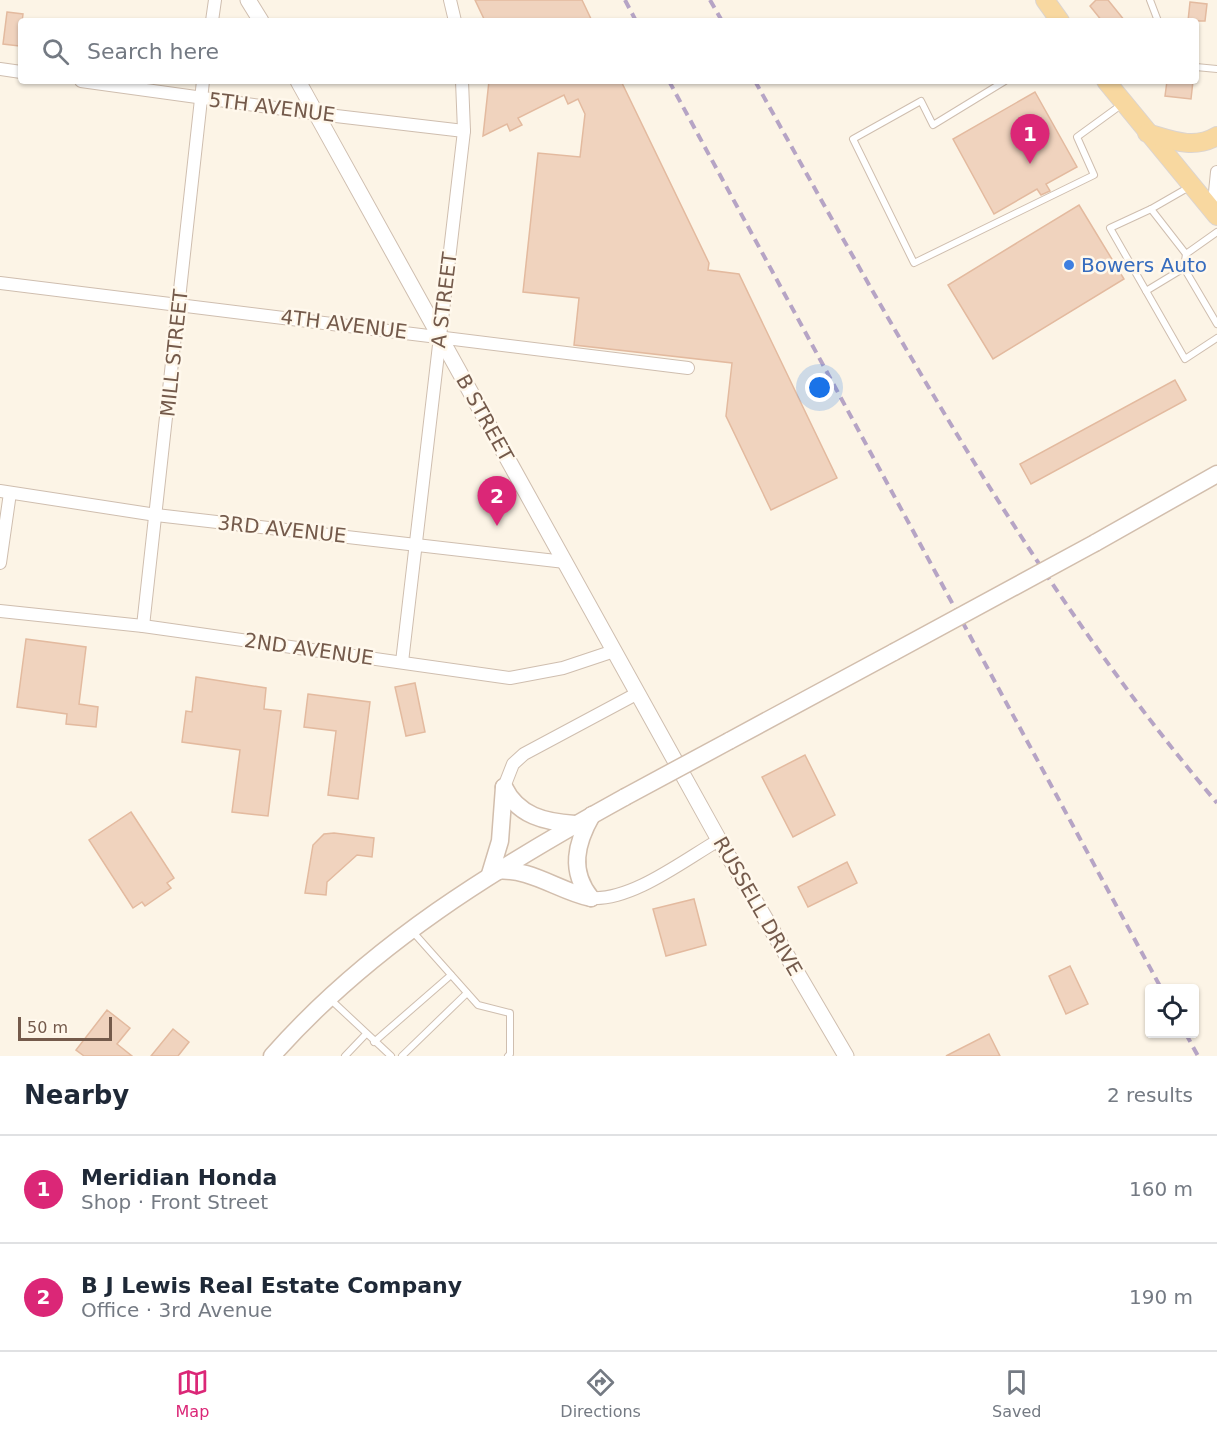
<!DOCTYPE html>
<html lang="en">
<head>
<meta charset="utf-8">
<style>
  :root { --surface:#fff; --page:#f2f2f3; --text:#1f2937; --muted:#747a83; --line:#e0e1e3; --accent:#db2777 }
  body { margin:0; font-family:"DejaVu Sans",sans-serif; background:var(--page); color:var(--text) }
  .controls { position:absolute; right:18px; bottom:18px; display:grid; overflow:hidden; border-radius:6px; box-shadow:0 2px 4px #0004 }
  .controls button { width:54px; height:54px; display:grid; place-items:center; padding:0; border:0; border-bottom:2px solid var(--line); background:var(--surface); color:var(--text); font:30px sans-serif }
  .scale { position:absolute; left:18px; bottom:15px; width:94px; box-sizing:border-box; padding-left:6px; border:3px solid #745a4b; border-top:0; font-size:16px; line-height:21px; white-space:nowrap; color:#745a4b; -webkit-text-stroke:4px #fff8ec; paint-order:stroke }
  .you { position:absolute; left:820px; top:388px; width:21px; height:21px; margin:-15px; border:4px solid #fff; border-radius:50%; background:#1a73e8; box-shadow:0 0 0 9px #1a73e833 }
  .badge { display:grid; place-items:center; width:39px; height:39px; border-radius:50%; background:var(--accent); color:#fff; font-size:20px; font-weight:700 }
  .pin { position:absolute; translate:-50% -50px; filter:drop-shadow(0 2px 3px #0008) }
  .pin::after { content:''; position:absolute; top:32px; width:21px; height:18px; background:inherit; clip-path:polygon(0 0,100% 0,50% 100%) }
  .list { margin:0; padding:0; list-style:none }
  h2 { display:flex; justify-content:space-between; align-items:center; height:78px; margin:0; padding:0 24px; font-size:26px }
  h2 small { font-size:20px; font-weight:400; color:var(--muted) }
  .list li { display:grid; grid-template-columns:39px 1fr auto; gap:18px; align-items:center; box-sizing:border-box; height:108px; padding:0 24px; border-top:2px solid var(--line) }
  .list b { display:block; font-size:22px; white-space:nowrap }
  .list p { margin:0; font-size:20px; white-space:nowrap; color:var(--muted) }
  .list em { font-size:20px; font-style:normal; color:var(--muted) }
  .icon { flex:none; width:33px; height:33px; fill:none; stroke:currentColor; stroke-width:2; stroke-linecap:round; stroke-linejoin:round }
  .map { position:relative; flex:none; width:1217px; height:1056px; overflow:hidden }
  .search { position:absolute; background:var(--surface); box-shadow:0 2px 4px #0004; left:18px; right:18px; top:18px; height:66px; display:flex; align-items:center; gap:15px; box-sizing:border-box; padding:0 21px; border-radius:6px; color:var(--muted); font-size:22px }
  .sheet { height:294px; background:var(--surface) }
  nav { display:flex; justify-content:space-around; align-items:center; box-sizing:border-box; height:84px; border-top:2px solid var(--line); background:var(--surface); font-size:16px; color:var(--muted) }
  nav a { display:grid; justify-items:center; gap:3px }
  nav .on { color:var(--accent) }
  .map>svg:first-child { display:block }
  .building { fill:#f0d3be; stroke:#e3ba9f; stroke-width:1.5 }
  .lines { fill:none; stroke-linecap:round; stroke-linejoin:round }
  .service-casing { stroke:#cfbeaf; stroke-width:8 }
  .minor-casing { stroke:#cfbeaf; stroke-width:14 }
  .tertiary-casing { stroke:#cfbeaf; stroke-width:17 }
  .secondary-casing { stroke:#d2bead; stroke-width:19 }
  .primary-casing { stroke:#dbd4d0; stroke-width:20 }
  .service { stroke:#fff; stroke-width:6 }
  .minor { stroke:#fff; stroke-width:12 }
  .tertiary { stroke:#fff; stroke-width:15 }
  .secondary { stroke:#fff; stroke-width:16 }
  .primary { stroke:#f8d8a0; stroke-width:18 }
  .rail { stroke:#b6a4c5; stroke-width:4; stroke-dasharray:9 6; stroke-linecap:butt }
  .secondary-bridge-casing { stroke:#d2bead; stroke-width:19; stroke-linecap:butt }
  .secondary-bridge { stroke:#fff; stroke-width:16 }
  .shop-dot { fill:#3f7fe0; stroke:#fff8ec; stroke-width:2 }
  .labels { text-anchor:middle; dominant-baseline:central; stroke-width:5; stroke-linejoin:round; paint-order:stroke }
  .street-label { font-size:20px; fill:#745a4b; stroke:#fff8ec }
  .shop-label { font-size:20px; fill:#366cbe; stroke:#fff8ec; text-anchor:start }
</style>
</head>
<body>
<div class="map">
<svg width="1217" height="1056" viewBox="0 0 1217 1056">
  <rect width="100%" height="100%" fill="#fcf4e6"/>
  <g class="building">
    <polygon points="475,0 582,0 592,21 485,21"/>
    <polygon points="1096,0 1108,0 1125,21 1102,21 1090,6"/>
    <polygon points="1190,2 1207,4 1205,21 1188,21"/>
    <polygon points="7,12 23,14 19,46 3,44"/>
    <polygon points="489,81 621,81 709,263 708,270 739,274 837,478 771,510 726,416 732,363 574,345 579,298 523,292 538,153 580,157 585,114 578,99 568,104 564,95 518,118 522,125 510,131 507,124 483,136"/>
    <polygon points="1167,81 1193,81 1191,99 1165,96"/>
    <polygon points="1035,92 1077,167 1046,184 1050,191 1041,195 1037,189 994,214 953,139"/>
    <polygon points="1079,205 1124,279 993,359 948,285"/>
    <polygon points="1175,380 1186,400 1031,484 1020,464"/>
    <polygon points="26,639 86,647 79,704 98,707 96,727 66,724 67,714 17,707"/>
    <polygon points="196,677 266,688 264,709 281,711 268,816 232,812 240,750 182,742 186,711 192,712"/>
    <polygon points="415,683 425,732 406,736 395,687"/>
    <polygon points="308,694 370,702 358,799 328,795 336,731 304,727"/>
    <polygon points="805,755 835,815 793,837 762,777"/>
    <polygon points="131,812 174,878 167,883 171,888 145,906 142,902 133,908 89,840"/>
    <polygon points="334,833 374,838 372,857 357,855 327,882 326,895 305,893 313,845 324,834"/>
    <polygon points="847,862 857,883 808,907 798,887"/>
    <polygon points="694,899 706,945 666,956 653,909"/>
    <polygon points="1070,966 1088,1004 1066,1014 1049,976"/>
    <polygon points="107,1010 130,1028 117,1044 132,1056 84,1056 76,1050"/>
    <polygon points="173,1029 189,1042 178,1056 151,1056"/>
    <polygon points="989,1034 1000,1056 946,1056"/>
  </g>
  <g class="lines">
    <defs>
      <g id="service">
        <polyline points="1150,0 1158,21"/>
        <polyline points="1196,67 1217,69"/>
        <polyline points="1005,81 933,125 921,101 853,139 914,263 1094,175 1077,137 1121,105"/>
        <polyline points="1191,186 1151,209 1186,254 1217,232"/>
        <polyline points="1151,209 1110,228 1185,359 1217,338"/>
        <polyline points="1186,254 1184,268 1217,324"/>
        <polyline points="1146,291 1184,268"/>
        <polyline points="413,932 478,1005 510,1013 510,1054 508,1056"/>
        <polyline points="330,999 391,1056"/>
        <polyline points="374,1042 451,975"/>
        <polyline points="345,1056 366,1034"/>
        <polyline points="402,1056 467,993"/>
      </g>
      <g id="minor">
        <polyline points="450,0 455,21"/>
        <polyline points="212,21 215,0"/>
        <polyline points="0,69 21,72"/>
        <polyline points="81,81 319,114 464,131"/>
        <polyline points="1213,212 1217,172"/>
        <polyline points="0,283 688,368"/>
        <polyline points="0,491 156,515 565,562"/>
        <polyline points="0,563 10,493"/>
        <polyline points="0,611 143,626 510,678 563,668 614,651"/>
        <polyline points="143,626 203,81"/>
        <polyline points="402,662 464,131 462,81"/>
        <polyline points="504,787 513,764 524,754 638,693"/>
        <path d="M591,898C632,901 684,860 719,840"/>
      </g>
      <g id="tertiary">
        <polyline points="248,0 261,21"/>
        <polyline points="298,81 719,840 846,1056"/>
      </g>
      <g id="secondary">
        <polyline points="1095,543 1217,474"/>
        <polyline points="729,741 894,652"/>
        <path d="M504,787C518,816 545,822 575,824"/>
        <path d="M495,871C530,867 558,891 591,898"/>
        <polyline points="490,874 500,841 504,787"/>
        <path d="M591,898C569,871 576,843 592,815"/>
        <path d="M272,1056C371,944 496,868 625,797"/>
      </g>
      <g id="primary">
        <polyline points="1045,0 1060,21"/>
        <polyline points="1106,81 1217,216"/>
        <path d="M1147,133C1171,140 1194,150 1217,136"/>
      </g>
    </defs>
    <use href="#service" class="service-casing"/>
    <use href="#minor" class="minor-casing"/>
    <use href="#tertiary" class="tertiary-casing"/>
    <use href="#secondary" class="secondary-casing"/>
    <use href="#primary" class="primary-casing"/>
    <use href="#service" class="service"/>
    <use href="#minor" class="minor"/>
    <use href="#tertiary" class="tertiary"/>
    <use href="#secondary" class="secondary"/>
    <use href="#primary" class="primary"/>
    <g class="rail">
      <polyline points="625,0 636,21"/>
      <polyline points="710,0 722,21"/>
      <polyline points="669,81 1161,988"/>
      <path d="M755,81C894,331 1032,584 1217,803"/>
      <polyline points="1186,1034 1198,1056"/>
    </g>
    <defs>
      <g id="secondary-bridge">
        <polyline points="894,652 1095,543"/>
        <polyline points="625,797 729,741"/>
      </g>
    </defs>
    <use href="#secondary-bridge" class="secondary-bridge-casing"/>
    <use href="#secondary-bridge" class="secondary-bridge"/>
  </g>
  <circle class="shop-dot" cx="1069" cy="265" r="6"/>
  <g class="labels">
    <g class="street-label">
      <text transform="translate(272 107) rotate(7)">5TH AVENUE</text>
      <text transform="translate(444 300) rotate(-83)">A STREET</text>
      <text transform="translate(344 324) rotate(7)">4TH AVENUE</text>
      <text transform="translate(174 353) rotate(-84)">MILL STREET</text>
      <text transform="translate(485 418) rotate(61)">B STREET</text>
      <text transform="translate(282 529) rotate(6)">3RD AVENUE</text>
      <text transform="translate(309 649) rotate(8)">2ND AVENUE</text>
      <text transform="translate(758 906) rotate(60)">RUSSELL DRIVE</text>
    </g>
    <g class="shop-label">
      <text x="1081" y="265">Bowers Auto</text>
    </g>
  </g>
</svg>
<div class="controls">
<button><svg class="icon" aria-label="locate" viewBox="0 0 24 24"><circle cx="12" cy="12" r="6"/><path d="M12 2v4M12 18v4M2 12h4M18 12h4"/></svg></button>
</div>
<div class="scale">50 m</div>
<div class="you"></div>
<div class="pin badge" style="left:1030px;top:164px">1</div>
<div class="pin badge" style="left:497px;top:526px">2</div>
<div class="search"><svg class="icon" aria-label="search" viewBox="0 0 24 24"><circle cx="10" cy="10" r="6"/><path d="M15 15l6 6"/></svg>Search here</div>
</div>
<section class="sheet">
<h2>Nearby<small>2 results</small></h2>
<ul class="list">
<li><span class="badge">1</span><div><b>Meridian Honda</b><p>Shop · Front Street</p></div><em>160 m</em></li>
<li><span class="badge">2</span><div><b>B J Lewis Real Estate Company</b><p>Office · 3rd Avenue</p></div><em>190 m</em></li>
</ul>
</section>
<nav>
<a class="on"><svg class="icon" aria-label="map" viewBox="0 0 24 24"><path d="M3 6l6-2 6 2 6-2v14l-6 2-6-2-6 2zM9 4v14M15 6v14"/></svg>Map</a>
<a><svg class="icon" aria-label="directions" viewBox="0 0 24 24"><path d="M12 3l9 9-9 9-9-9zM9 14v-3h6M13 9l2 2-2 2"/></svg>Directions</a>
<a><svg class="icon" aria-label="saved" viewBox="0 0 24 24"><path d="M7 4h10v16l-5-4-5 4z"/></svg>Saved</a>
</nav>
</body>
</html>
